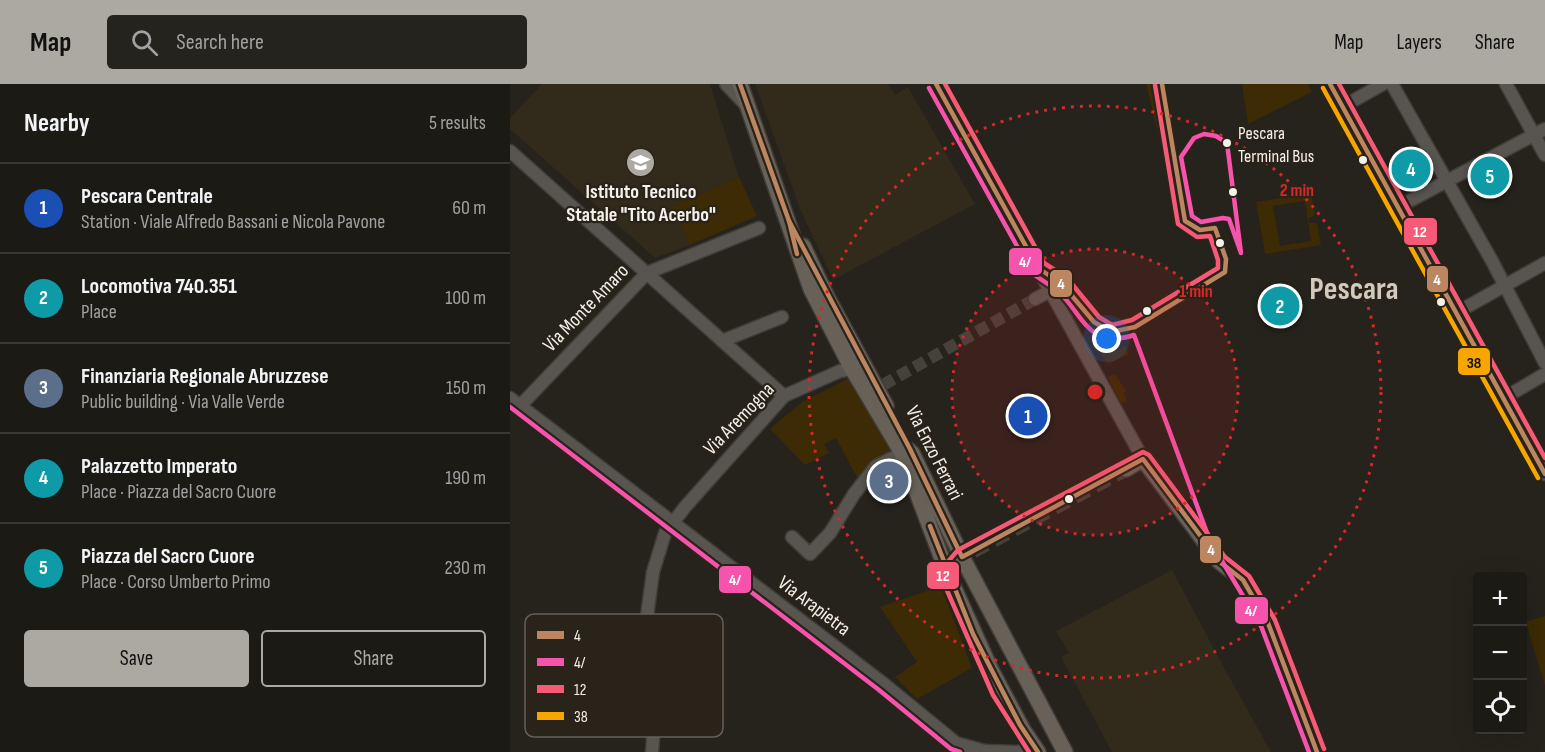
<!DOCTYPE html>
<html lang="en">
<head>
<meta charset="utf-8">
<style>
  :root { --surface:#1c1a15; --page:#25231e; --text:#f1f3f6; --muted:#a0a1a0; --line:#3a3834; --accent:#aca8a2 }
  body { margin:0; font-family:"Sofia Sans Condensed",sans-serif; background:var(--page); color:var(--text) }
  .controls { position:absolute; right:18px; bottom:18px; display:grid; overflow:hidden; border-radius:6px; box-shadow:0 6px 24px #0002 }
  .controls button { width:54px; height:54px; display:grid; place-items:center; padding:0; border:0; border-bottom:2px solid var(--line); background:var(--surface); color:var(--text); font:30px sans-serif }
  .you { position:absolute; left:597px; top:255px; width:21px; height:21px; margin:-15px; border:4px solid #fff; border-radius:50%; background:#1a73e8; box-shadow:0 0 0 9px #1a73e833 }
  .badge { display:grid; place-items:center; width:39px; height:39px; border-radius:50%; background:var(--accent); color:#fff; font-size:20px; font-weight:700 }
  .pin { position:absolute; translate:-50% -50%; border:3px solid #fff; box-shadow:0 2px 6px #0006 }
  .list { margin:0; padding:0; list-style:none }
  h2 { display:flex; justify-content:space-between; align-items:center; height:78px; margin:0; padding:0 24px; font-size:26px }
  h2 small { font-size:20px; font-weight:400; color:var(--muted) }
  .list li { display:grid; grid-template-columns:39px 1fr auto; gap:18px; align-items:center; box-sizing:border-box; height:90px; padding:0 24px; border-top:2px solid var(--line) }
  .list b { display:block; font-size:22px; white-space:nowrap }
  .list p { margin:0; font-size:20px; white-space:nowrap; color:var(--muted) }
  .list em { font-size:20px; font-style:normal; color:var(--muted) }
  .actions { display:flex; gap:12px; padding:18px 24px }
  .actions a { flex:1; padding:14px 0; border:2px solid var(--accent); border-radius:6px; text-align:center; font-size:21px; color:var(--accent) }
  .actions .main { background:var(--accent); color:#111 }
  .icon { flex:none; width:33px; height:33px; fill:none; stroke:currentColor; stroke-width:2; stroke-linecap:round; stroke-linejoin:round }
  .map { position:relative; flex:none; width:1035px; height:668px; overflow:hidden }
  header { display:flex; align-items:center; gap:36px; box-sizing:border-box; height:84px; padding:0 30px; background:var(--accent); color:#111 }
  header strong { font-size:28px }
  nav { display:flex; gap:33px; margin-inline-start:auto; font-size:21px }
  .search { width:420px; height:54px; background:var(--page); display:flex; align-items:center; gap:15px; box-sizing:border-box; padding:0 21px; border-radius:6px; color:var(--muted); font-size:22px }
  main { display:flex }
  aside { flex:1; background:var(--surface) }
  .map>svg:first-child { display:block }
  .built { fill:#322a1a }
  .green { fill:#3c2b04; fill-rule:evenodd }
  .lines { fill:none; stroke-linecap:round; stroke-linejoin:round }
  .minor-tunnel { stroke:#45413b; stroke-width:12; stroke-dasharray:12 6; stroke-linecap:butt }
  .major-tunnel { stroke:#45413b; stroke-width:15; stroke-dasharray:15 8; stroke-linecap:butt }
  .minor-casing { stroke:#403c38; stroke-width:15 }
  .major-casing { stroke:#403c38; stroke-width:18 }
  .minor { stroke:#585551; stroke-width:12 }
  .major { stroke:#676158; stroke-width:15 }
  .bus-1-casing { stroke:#292319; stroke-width:9 }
  .bus-2-casing { stroke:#292319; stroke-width:9 }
  .bus-3-casing { stroke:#292319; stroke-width:9 }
  .bus-4-casing { stroke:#292319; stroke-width:9 }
  .bus-1 { stroke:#bb8660; stroke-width:4.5 }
  .bus-2 { stroke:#f653ac; stroke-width:4.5 }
  .bus-3 { stroke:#f75a77; stroke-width:4.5 }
  .bus-4 { stroke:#f7a600; stroke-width:4.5 }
  .ring { fill:none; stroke:#d62828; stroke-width:3; stroke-dasharray:3 6 }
  .bus-dot { fill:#f4f0ea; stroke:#292319; stroke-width:2 }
  .labels { text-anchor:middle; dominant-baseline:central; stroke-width:4.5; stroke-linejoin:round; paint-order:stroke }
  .bus-label { font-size:18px; fill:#f4f0ea; stroke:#292319; text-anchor:start }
  .poi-label { font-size:20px; font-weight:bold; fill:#f4f0ea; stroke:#292319 }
  .street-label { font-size:20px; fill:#f4f0ea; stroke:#292319 }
  .town-label { font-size:32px; font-weight:bold; fill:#d2cbbd; stroke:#292319 }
  .key { fill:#292319; stroke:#666058; stroke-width:1.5 }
  .key-label { font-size:16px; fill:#f4f0ea }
  .centre { fill:#d62828; stroke:#292319; stroke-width:3 }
  .ring-label { font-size:18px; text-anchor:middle; font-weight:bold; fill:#d62828; stroke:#292319; stroke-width:4.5; stroke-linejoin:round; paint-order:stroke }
  .line-badge { stroke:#292319; stroke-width:2 }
  .badge-label { font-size:16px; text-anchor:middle; font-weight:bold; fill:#fff }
  .pale-badge-label { font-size:16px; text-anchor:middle; font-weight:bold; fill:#111 }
</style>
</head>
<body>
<header>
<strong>Map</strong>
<div class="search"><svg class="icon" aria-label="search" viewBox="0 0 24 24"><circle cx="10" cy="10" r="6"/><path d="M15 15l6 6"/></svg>Search here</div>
<nav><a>Map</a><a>Layers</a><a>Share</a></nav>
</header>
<main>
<aside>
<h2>Nearby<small>5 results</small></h2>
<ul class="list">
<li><span class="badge" style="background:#1a4fb4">1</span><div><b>Pescara Centrale</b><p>Station · Viale Alfredo Bassani e Nicola Pavone</p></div><em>60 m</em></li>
<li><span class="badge" style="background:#0f9aa8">2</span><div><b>Locomotiva 740.351</b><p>Place</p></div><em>100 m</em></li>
<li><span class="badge" style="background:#5c6f8a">3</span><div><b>Finanziaria Regionale Abruzzese</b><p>Public building · Via Valle Verde</p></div><em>150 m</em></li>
<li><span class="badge" style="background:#0f9aa8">4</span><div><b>Palazzetto Imperato</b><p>Place · Piazza del Sacro Cuore</p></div><em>190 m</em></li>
<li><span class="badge" style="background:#0f9aa8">5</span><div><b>Piazza del Sacro Cuore</b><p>Place · Corso Umberto Primo</p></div><em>230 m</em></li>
</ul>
<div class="actions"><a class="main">Save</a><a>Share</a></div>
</aside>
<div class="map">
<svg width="1035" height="668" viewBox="0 0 1035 668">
  <rect width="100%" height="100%" fill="#26221c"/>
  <g class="built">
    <polygon points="32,0 200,0 229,93 162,123 180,161 145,174 0,45 0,34"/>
    <polygon points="245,0 378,0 385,11 398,3 465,120 323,196 290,125"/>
    <polygon points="662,486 717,589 761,668 602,668 551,573 559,569 546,547"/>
  </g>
  <g class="green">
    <polygon points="636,0 642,0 657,85"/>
    <polygon points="732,0 798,0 802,8 738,40"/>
    <polygon points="229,93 247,132 180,161 161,123"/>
    <path d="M801,109L805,131L799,134V139H807L811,161L755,170L746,118ZM795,117L801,157L770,162L763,122Z"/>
    <path d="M588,255C591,264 601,267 609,266L615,261L619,270L598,280L583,257Z"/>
    <polygon points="605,290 616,307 613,309 617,317 611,319 598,293"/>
    <polygon points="338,295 342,296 383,369 349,397 326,354 314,360 319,369 295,381 260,345 292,318"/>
    <polygon points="431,502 462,584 407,615 385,593 407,578 370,523"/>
    <polygon points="1035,532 1035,602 1016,538"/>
  </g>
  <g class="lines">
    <polyline class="minor-tunnel" points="373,301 525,215"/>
    <polyline class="major-tunnel" points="463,467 616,385"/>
    <defs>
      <g id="minor">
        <polyline points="216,0 236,21"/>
        <polyline points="426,0 633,375"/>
        <polyline points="820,0 1035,390"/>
        <polyline points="882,0 982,177 1035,279"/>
        <polyline points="996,0 1035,71"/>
        <polyline points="832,23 873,0"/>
        <polyline points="0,67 274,312"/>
        <polyline points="888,123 1035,45"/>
        <polyline points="525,215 540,207"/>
        <polyline points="946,229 1035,179"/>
        <polyline points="212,257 272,233"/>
        <polyline points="0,314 374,600 446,659 478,668"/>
        <polyline points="994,314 1035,290"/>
        <polyline points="10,322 137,189 249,144"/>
        <polyline points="282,453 300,470 320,449 344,410 366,382 400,365"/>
        <polyline points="473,667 507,668 525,664"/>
        <polyline points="142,668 145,629 137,532 143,488 155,449 175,423 274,312 330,287 350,284"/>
      </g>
      <g id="major">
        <polyline points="230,0 301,205 341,283 392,369 439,493 481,586 513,646 528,668"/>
        <polyline points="293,162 317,213 376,322"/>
        <polyline points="402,369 452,473 555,668"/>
        <polyline points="616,385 633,375 710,478 733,496 758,539 807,668"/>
      </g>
    </defs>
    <use href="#minor" class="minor-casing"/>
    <use href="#major" class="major-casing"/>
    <use href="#minor" class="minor"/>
    <use href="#major" class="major"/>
    <defs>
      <g id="bus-1">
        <polyline points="230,0 279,137 287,170"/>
        <polyline points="426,0 528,184 552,200 584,238 601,248 625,243 715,188 716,175 705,144 690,146 675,137 652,0"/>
        <polyline points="820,0 1035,390"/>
        <polyline points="279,137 400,365 452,473 633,375 710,478 733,496 758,539 807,668"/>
        <polyline points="420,442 463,550 510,641 528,668"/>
      </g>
      <g id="bus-2">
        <path d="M419,4L522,189C531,196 541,201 549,208C574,232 579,266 624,251L700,457L751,542L799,668"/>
        <polygon points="694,50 706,52 717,59 731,169 719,135 713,134 691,138 682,132 671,73 684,54"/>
        <polyline points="0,323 369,606 441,665 450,668"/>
      </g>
      <g id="bus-3">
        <polyline points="435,0 534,179 557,194 589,233 602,241 622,236 708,184 708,176 700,152 687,153 668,140 645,1"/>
        <polyline points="829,0 1035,374"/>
        <polyline points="519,668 483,611 432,495 436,480 448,466 633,368 639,371 715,473 739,492 765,536 814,665"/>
      </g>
      <polyline id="bus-4" points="813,4 1028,394"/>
    </defs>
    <use href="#bus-1" class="bus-1-casing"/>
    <use href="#bus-2" class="bus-2-casing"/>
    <use href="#bus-3" class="bus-3-casing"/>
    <use href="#bus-4" class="bus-4-casing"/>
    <use href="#bus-1" class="bus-1"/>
    <use href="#bus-2" class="bus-2"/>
    <use href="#bus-3" class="bus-3"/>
    <use href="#bus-4" class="bus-4"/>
  </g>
  <circle cx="585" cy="308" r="143" fill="#d62828" fill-opacity=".12"/>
  <g class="ring">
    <circle cx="585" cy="308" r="143"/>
    <circle cx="585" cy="308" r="286"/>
  </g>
  <defs>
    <symbol id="university-disc" viewBox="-11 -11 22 22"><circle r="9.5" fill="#aca8a2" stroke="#292319"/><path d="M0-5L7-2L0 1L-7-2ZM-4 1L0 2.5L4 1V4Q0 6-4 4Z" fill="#fff"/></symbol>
  </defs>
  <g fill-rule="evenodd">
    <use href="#university-disc" x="114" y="62" width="33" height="33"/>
  </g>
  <g class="bus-dot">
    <circle cx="717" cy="59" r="5"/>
    <circle cx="853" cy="76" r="5"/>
    <circle cx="723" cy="108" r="5"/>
    <circle cx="710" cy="159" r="5"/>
    <circle cx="931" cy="218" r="5"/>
    <circle cx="637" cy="227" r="5"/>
    <circle cx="559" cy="415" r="5"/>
  </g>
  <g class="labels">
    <g class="bus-label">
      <text x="728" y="49">Pescara<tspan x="728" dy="23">Terminal Bus</tspan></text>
    </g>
    <g class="poi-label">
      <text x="131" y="108">Istituto Tecnico<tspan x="131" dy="23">Statale "Tito Acerbo"</tspan></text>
    </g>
    <g class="street-label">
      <text transform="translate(76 224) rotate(-46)">Via Monte Amaro</text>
      <text transform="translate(229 335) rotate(-46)">Via Aremogna</text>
      <text transform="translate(424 369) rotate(63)">Via Enzo Ferrari</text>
      <text transform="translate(304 522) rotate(37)">Via Arapietra</text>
    </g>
    <g class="town-label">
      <text x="844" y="205">Pescara</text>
    </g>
  </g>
  <rect x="15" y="530" width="198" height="123" rx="9" class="key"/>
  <rect x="27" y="547" width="27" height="8" fill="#bb8660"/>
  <rect x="27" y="574" width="27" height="8" fill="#f653ac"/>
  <rect x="27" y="601" width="27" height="8" fill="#f75a77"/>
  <rect x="27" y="628" width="27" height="8" fill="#f7a600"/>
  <g class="key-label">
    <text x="64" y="557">4</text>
    <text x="64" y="584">4/</text>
    <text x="64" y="611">12</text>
    <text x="64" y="638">38</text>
  </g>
  <circle cx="585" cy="308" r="9" class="centre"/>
  <g class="ring-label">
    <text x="787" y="112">2 min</text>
    <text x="686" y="213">1 min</text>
  </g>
  <g class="line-badge">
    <rect x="893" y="133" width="35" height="29" rx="6" fill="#f75a77"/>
    <rect x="498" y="163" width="35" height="29" rx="6" fill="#f653ac"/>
    <rect x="916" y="181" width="23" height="28" rx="6" fill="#bb8660"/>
    <rect x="539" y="185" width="24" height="29" rx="6" fill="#bb8660"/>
    <rect x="947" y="263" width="34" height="29" rx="6" fill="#f7a600"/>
    <rect x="689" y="451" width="23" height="29" rx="6" fill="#bb8660"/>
    <rect x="416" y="477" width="34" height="29" rx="6" fill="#f75a77"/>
    <rect x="208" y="481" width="34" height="29" rx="6" fill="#f653ac"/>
    <rect x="724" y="512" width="35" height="29" rx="6" fill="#f653ac"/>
  </g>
  <g class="badge-label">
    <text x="910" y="153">12</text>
    <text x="515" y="183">4/</text>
    <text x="927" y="201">4</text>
    <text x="551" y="205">4</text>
    <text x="701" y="471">4</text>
    <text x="433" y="497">12</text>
    <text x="225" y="501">4/</text>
    <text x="741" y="532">4/</text>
  </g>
  <g class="pale-badge-label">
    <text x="964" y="284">38</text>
  </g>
</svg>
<div class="controls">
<button>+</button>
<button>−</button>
<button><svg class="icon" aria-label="locate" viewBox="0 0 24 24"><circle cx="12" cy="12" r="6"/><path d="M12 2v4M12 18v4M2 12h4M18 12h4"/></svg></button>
</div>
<div class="you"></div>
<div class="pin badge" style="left:518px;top:332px;background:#1a4fb4">1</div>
<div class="pin badge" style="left:770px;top:222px;background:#0f9aa8">2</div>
<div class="pin badge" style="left:379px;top:397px;background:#5c6f8a">3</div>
<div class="pin badge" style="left:901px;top:85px;background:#0f9aa8">4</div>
<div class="pin badge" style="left:980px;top:92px;background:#0f9aa8">5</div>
</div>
</main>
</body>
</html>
